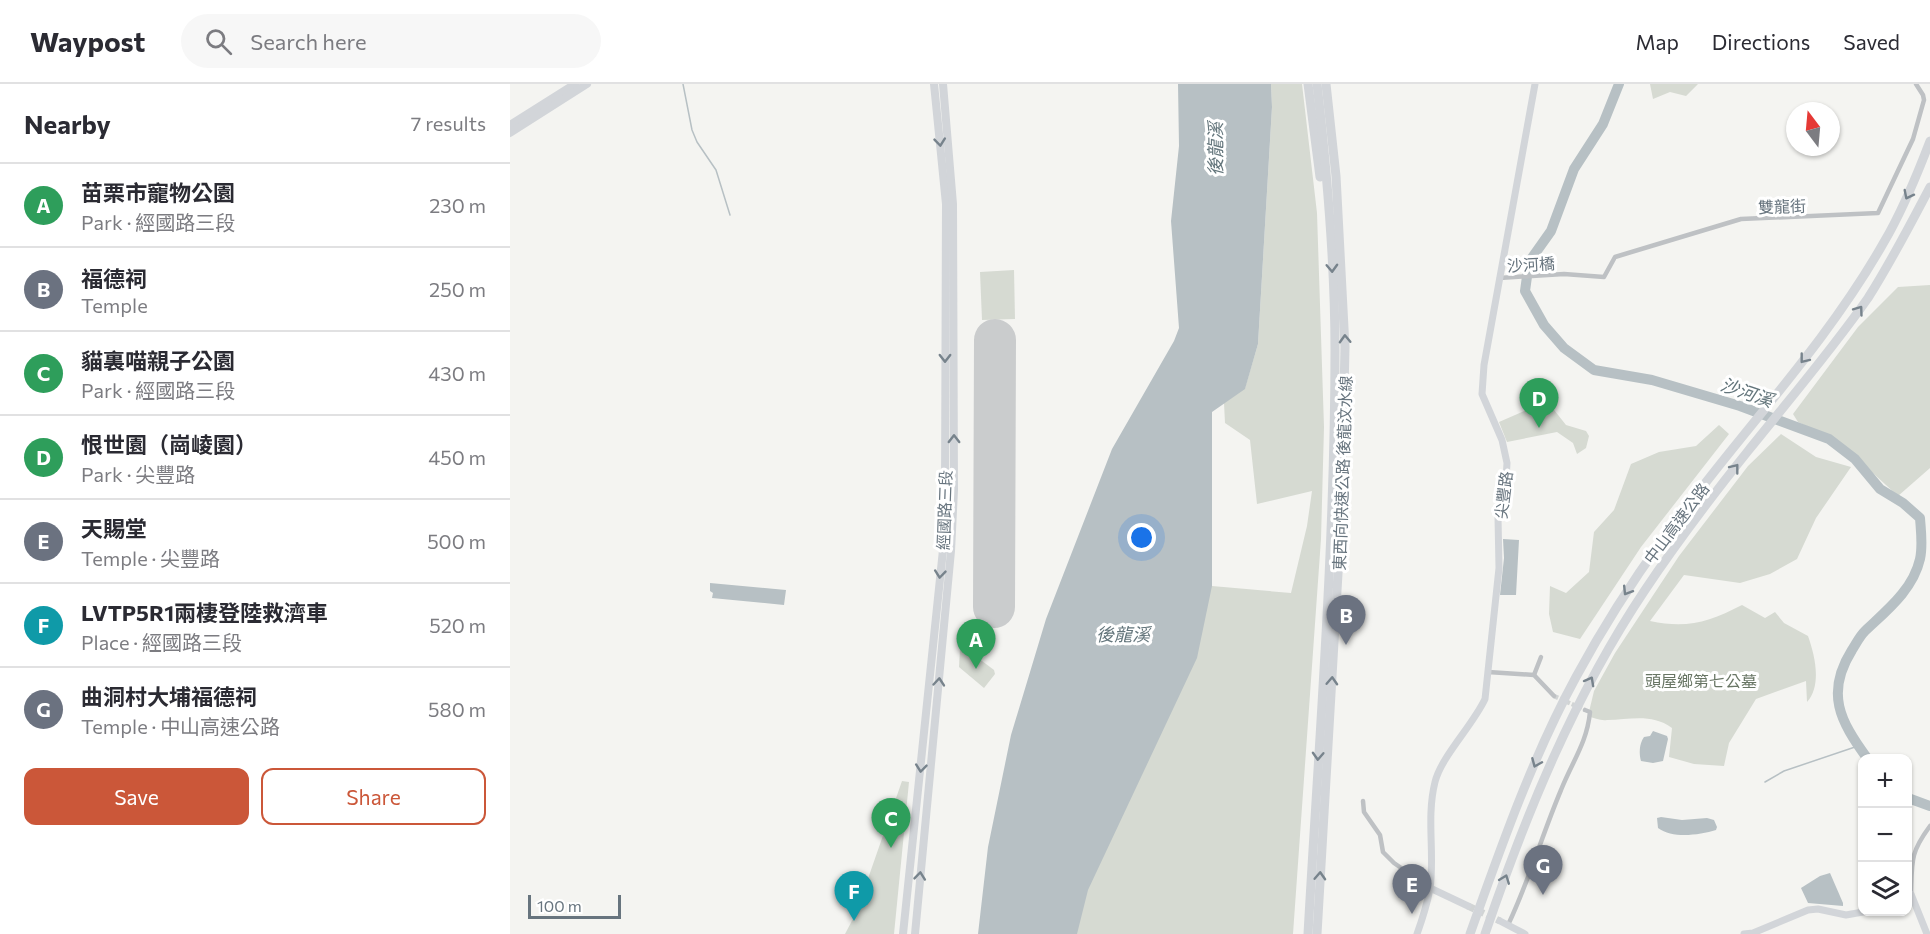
<!DOCTYPE html>
<html lang="en">
<head>
<meta charset="utf-8">
<style>
  :root { --surface:#fff; --page:#f7f7f7; --text:#2b2b33; --muted:#7c7c81; --line:#e1e1e2; --accent:#cb5739 }
  body { margin:0; font-family:Commissioner,"Noto Sans TC",sans-serif; background:var(--page); color:var(--text) }
  .controls { position:absolute; right:18px; bottom:18px; display:grid; overflow:hidden; border-radius:12px; box-shadow:0 2px 4px #0004 }
  .controls button { width:54px; height:54px; display:grid; place-items:center; padding:0; border:0; border-bottom:2px solid var(--line); background:var(--surface); color:var(--text); font:30px sans-serif }
  .compass { position:absolute; left:1276px; top:18px; width:54px; height:54px; border-radius:50%; background:var(--surface); box-shadow:0 2px 4px #0004; rotate:344deg }
  .scale { position:absolute; left:18px; bottom:15px; width:93px; box-sizing:border-box; padding-left:6px; border:3px solid #67747e; border-top:0; font-size:16px; line-height:21px; white-space:nowrap; color:#67747e; -webkit-text-stroke:4px #fff; paint-order:stroke }
  .you { position:absolute; left:632px; top:454px; width:21px; height:21px; margin:-15px; border:4px solid #fff; border-radius:50%; background:#1a73e8; box-shadow:0 0 0 9px #1a73e833 }
  .badge { display:grid; place-items:center; width:39px; height:39px; border-radius:50%; background:var(--accent); color:#fff; font-size:20px; font-weight:700 }
  .pin { position:absolute; translate:-50% -50px; filter:drop-shadow(0 2px 3px #0008) }
  .pin::after { content:''; position:absolute; top:32px; width:21px; height:18px; background:inherit; clip-path:polygon(0 0,100% 0,50% 100%) }
  .list { margin:0; padding:0; list-style:none }
  h2 { display:flex; justify-content:space-between; align-items:center; height:78px; margin:0; padding:0 24px; font-size:26px }
  h2 small { font-size:20px; font-weight:400; color:var(--muted) }
  .list li { display:grid; grid-template-columns:39px 1fr auto; gap:18px; align-items:center; box-sizing:border-box; height:84px; padding:0 24px; border-top:2px solid var(--line) }
  .list b { display:block; font-size:22px; white-space:nowrap }
  .list p { margin:0; font-size:20px; white-space:nowrap; color:var(--muted) }
  .list em { font-size:20px; font-style:normal; color:var(--muted) }
  .actions { display:flex; gap:12px; padding:18px 24px }
  .actions a { flex:1; padding:14px 0; border:2px solid var(--accent); border-radius:12px; text-align:center; font-size:21px; color:var(--accent) }
  .actions .main { background:var(--accent); color:#fff }
  .icon { flex:none; width:33px; height:33px; fill:none; stroke:currentColor; stroke-width:2; stroke-linecap:round; stroke-linejoin:round }
  .map { position:relative; flex:none; width:1420px; height:850px; overflow:hidden }
  header { display:flex; align-items:center; gap:36px; box-sizing:border-box; height:84px; padding:0 30px; background:var(--surface); border-bottom:2px solid var(--line) }
  header strong { font-size:28px }
  nav { display:flex; gap:33px; margin-inline-start:auto; font-size:21px }
  .search { width:420px; height:54px; background:var(--page); display:flex; align-items:center; gap:15px; box-sizing:border-box; padding:0 21px; border-radius:33px; color:var(--muted); font-size:22px }
  main { display:flex }
  aside { flex:1; background:var(--surface) }
  .map>svg:first-child { display:block }
  .green { fill:#d6dad2 }
  .water { fill:#b7c0c4 }
  .lines { fill:none; stroke-linecap:round; stroke-linejoin:round }
  .stream { stroke:#b7c0c4; stroke-width:1.5 }
  .river { stroke:#b7c0c4; stroke-width:10 }
  .runway { stroke:#cacccd; stroke-width:42 }
  .street-tunnel { stroke:#d1d4d4; stroke-width:4.5; stroke-dasharray:4.5 2; stroke-linecap:butt }
  .secondary-tunnel { stroke:#d1d4d4; stroke-width:7; stroke-dasharray:7 3.5; stroke-linecap:butt }
  .street { stroke:#bec1c4; stroke-width:4.5 }
  .secondary { stroke:#d2d5d9; stroke-width:7 }
  .primary { stroke:#d2d5d9; stroke-width:8 }
  .highway { stroke:#d2d5d9; stroke-width:9 }
  .oneway { stroke:#77838c }
  .labels { text-anchor:middle; dominant-baseline:central; stroke-width:6; stroke-linejoin:round; paint-order:stroke }
  .street-label { font-size:16px; fill:#67747e; stroke:#fff }
  .park-label { font-size:16px; fill:#697665; stroke:#fff }
  .water-label { font-size:18px; font-style:italic; fill:#63757b; stroke:#fff }
</style>
</head>
<body>
<header>
<strong>Waypost</strong>
<div class="search"><svg class="icon" aria-label="search" viewBox="0 0 24 24"><circle cx="10" cy="10" r="6"/><path d="M15 15l6 6"/></svg>Search here</div>
<nav><a>Map</a><a>Directions</a><a>Saved</a></nav>
</header>
<main>
<aside>
<h2>Nearby<small>7 results</small></h2>
<ul class="list">
<li><span class="badge" style="background:#2e9e5b">A</span><div><b>苗栗市寵物公園</b><p>Park · 經國路三段</p></div><em>230 m</em></li>
<li><span class="badge" style="background:#6b7280">B</span><div><b>福德祠</b><p>Temple</p></div><em>250 m</em></li>
<li><span class="badge" style="background:#2e9e5b">C</span><div><b>貓裏喵親子公園</b><p>Park · 經國路三段</p></div><em>430 m</em></li>
<li><span class="badge" style="background:#2e9e5b">D</span><div><b>恨世園（崗崚園）</b><p>Park · 尖豐路</p></div><em>450 m</em></li>
<li><span class="badge" style="background:#6b7280">E</span><div><b>天賜堂</b><p>Temple · 尖豐路</p></div><em>500 m</em></li>
<li><span class="badge" style="background:#0f9aa8">F</span><div><b>LVTP5R1兩棲登陸救濟車</b><p>Place · 經國路三段</p></div><em>520 m</em></li>
<li><span class="badge" style="background:#6b7280">G</span><div><b>曲洞村大埔福德祠</b><p>Temple · 中山高速公路</p></div><em>580 m</em></li>
</ul>
<div class="actions"><a class="main">Save</a><a>Share</a></div>
</aside>
<div class="map">
<svg width="1420" height="850" viewBox="0 0 1420 850">
  <rect width="100%" height="100%" fill="#f4f4f1"/>
  <g class="green">
    <polygon points="761,0 792,0 807,129 814,343 811,455 783,850 516,850 702,327 702,502 781,509 797,442 802,407 747,420 740,356 715,339 714,319 735,304 748,260 762,23"/>
    <polygon points="1140,0 1188,0 1176,12 1160,8 1143,15"/>
    <polygon points="504,186 505,235 472,236 470,188"/>
    <polygon points="1420,201 1420,384 1388,412 1328,357 1288,338 1283,330 1348,243 1388,203"/>
    <polygon points="1037,317 1056,341 1076,347 1079,352 1076,364 1067,370 1063,359 1047,348 997,358 989,338"/>
    <polygon points="1209,341 1219,350 1131,463 1070,555 1043,548 1039,530 1040,502 1056,509 1079,488 1084,448 1104,426 1121,380 1149,368 1186,362"/>
    <path d="M1271,350L1306,373L1341,383L1306,434L1287,475L1260,490L1230,499L1174,491L1140,537C1177,545 1199,538 1232,521L1255,534L1265,528L1274,539L1298,552C1305,572 1312,601 1297,618L1296,597L1246,615L1219,659L1214,682L1184,680L1159,673L1162,644C1141,629 1120,636 1097,636C1091,637 1084,634 1078,632L1084,607L1105,569L1169,472L1238,382Z"/>
    <polygon points="450,565 456,565 484,586 485,590 474,604 449,583"/>
    <polygon points="392,697 399,698 384,850 335,850 346,829"/>
  </g>
  <g class="water">
    <polygon points="668,0 761,0 762,23 748,260 735,305 702,328 702,502 687,574 578,806 567,850 468,850 478,763 501,651 536,535 602,365 664,257 669,244 661,137 669,62"/>
    <polygon points="993,455 1009,456 1006,511 990,511 994,474"/>
    <polygon points="200,499 276,506 274,521 202,514 203,509 200,507"/>
    <path d="M1143,647L1157,652L1158,655L1153,677L1143,679L1131,677C1129,670 1129,660 1134,653L1140,652Z"/>
    <path d="M1151,733L1172,736L1197,734L1204,736L1207,743L1206,746C1189,751 1163,755 1148,744L1147,734Z"/>
    <polygon points="1320,789 1333,819 1333,822 1298,819 1291,804 1310,792"/>
  </g>
  <g class="lines">
    <g class="stream">
      <polyline points="173,0 182,46 187,58 206,86 220,131"/>
      <polyline points="1255,698 1274,687 1348,662"/>
    </g>
    <g class="river">
      <path d="M1109,0L1093,40L1064,85L1041,147L1019,178L1015,207L1034,241L1054,264L1084,286L1142,296L1230,322L1319,355L1345,375L1370,405L1393,419L1410,434C1411,448 1413,462 1410,475C1403,506 1376,527 1355,547C1349,553 1346,560 1342,566C1315,609 1330,637 1357,674"/>
      <polyline points="1398,714 1420,722"/>
    </g>
    <polyline class="runway" points="484,523 485,256"/>
    <polyline class="street-tunnel" points="1044,612 1075,626"/>
    <polyline class="secondary-tunnel" points="958,822 990,837"/>
    <g class="street">
      <polyline points="989,194 1054,190 1094,193 1105,173 1231,135 1368,129 1403,55 1414,16 1413,11 1406,0"/>
      <polyline points="978,588 1024,591 1044,612"/>
      <polyline points="1024,591 1031,573"/>
      <polyline points="853,717 854,728 870,751 873,768 884,779 920,804"/>
      <path d="M1401,810C1402,777 1400,769 1420,742"/>
      <path d="M998,841C1019,797 1032,751 1051,706C1062,678 1077,659 1080,628L1075,626"/>
    </g>
    <g class="secondary">
      <polyline points="920,804 958,822"/>
      <polyline points="1398,811 1401,810 1417,850"/>
      <polyline points="990,837 1015,850"/>
      <path d="M907,850C912,836 917,820 920,805C925,770 916,734 925,698C931,673 963,641 975,615L989,484L988,433L991,410L996,396L997,379L992,356L972,310L974,281L1025,0"/>
      <polyline points="1234,850 1243,849 1298,826 1308,825 1336,831 1353,828"/>
    </g>
    <g class="primary">
      <polyline points="0,41 65,0"/>
      <polyline points="0,49 77,0"/>
      <polyline points="393,850 433,466 435,407 436,120 424,0"/>
      <polyline points="405,850 441,467 444,406 443,120 433,0"/>
    </g>
    <g class="highway">
      <polyline points="798,0 810,93"/>
      <path d="M798,850C809,656 825,461 825,266C825,178 817,88 807,0"/>
      <polyline points="807,850 831,438 835,263 826,92 816,0"/>
      <path d="M960,850C991,763 1022,674 1066,593C1092,545 1121,499 1153,455C1224,355 1313,266 1374,158C1393,126 1407,91 1420,57"/>
      <path d="M975,850C1016,730 1064,612 1135,506C1167,458 1202,412 1238,367C1278,317 1321,267 1358,214C1381,178 1400,141 1420,103"/>
    </g>
  </g>
  <defs><path id="oneway-chevron" d="M-2-3.5L2.5 0L-2 3.5" fill="none" stroke-width="1.6" stroke-linecap="round" stroke-linejoin="round" transform="scale(1.5)"/></defs>
  <g class="oneway">
    <use href="#oneway-chevron" transform="translate(430 58) rotate(84)"/>
    <use href="#oneway-chevron" transform="translate(1398 111) rotate(117)"/>
    <use href="#oneway-chevron" transform="translate(822 184) rotate(88)"/>
    <use href="#oneway-chevron" transform="translate(1349 226) rotate(-54)"/>
    <use href="#oneway-chevron" transform="translate(835 255) rotate(-92)"/>
    <use href="#oneway-chevron" transform="translate(435 274) rotate(90)"/>
    <use href="#oneway-chevron" transform="translate(1294 275) rotate(128)"/>
    <use href="#oneway-chevron" transform="translate(444 355) rotate(-90)"/>
    <use href="#oneway-chevron" transform="translate(1225 384) rotate(-52)"/>
    <use href="#oneway-chevron" transform="translate(430 490) rotate(96)"/>
    <use href="#oneway-chevron" transform="translate(1117 507) rotate(122)"/>
    <use href="#oneway-chevron" transform="translate(822 597) rotate(-87)"/>
    <use href="#oneway-chevron" transform="translate(1080 597) rotate(-61)"/>
    <use href="#oneway-chevron" transform="translate(429 598) rotate(-85)"/>
    <use href="#oneway-chevron" transform="translate(808 672) rotate(93)"/>
    <use href="#oneway-chevron" transform="translate(1026 679) rotate(113)"/>
    <use href="#oneway-chevron" transform="translate(411 684) rotate(96)"/>
    <use href="#oneway-chevron" transform="translate(410 792) rotate(-84)"/>
    <use href="#oneway-chevron" transform="translate(810 792) rotate(-87)"/>
    <use href="#oneway-chevron" transform="translate(995 795) rotate(-69)"/>
  </g>
  <g class="labels">
    <g class="street-label">
      <text transform="translate(1272 122) rotate(-2)">雙龍街</text>
      <text transform="translate(1021 180) rotate(-3)">沙河橋</text>
      <text transform="translate(832 389) rotate(-88)">東西向快速公路 後龍汶水線</text>
      <text transform="translate(993 411) rotate(-83)">尖豐路</text>
      <text transform="translate(434 426) rotate(-88)">經國路三段</text>
      <text transform="translate(1166 439) rotate(-53)">中山高速公路</text>
    </g>
    <g class="park-label">
      <text x="1191" y="596">頭屋鄉第七公墓</text>
    </g>
    <g class="water-label">
      <text transform="translate(705 65) rotate(-90)">後龍溪</text>
      <text transform="translate(1237 308) rotate(19)">沙河溪</text>
      <text x="613" y="550">後龍溪</text>
    </g>
  </g>
</svg>
<div class="controls">
<button>+</button>
<button>−</button>
<button><svg class="icon" aria-label="layers" viewBox="0 0 24 24"><path d="M12 4l9 5-9 5-9-5zM3 14l9 5 9-5"/></svg></button>
</div>
<svg class="compass" viewBox="-18 -18 36 36"><path d="M0-13l5 13h-10z" fill="#e53935"/><path d="M0 13l5-13h-10z" fill="#7c7c81"/></svg>
<div class="scale">100 m</div>
<div class="you"></div>
<div class="pin badge" style="left:466px;top:585px;background:#2e9e5b">A</div>
<div class="pin badge" style="left:836px;top:561px;background:#6b7280">B</div>
<div class="pin badge" style="left:381px;top:764px;background:#2e9e5b">C</div>
<div class="pin badge" style="left:1029px;top:344px;background:#2e9e5b">D</div>
<div class="pin badge" style="left:902px;top:830px;background:#6b7280">E</div>
<div class="pin badge" style="left:344px;top:837px;background:#0f9aa8">F</div>
<div class="pin badge" style="left:1033px;top:811px;background:#6b7280">G</div>
</div>
</main>
</body>
</html>
